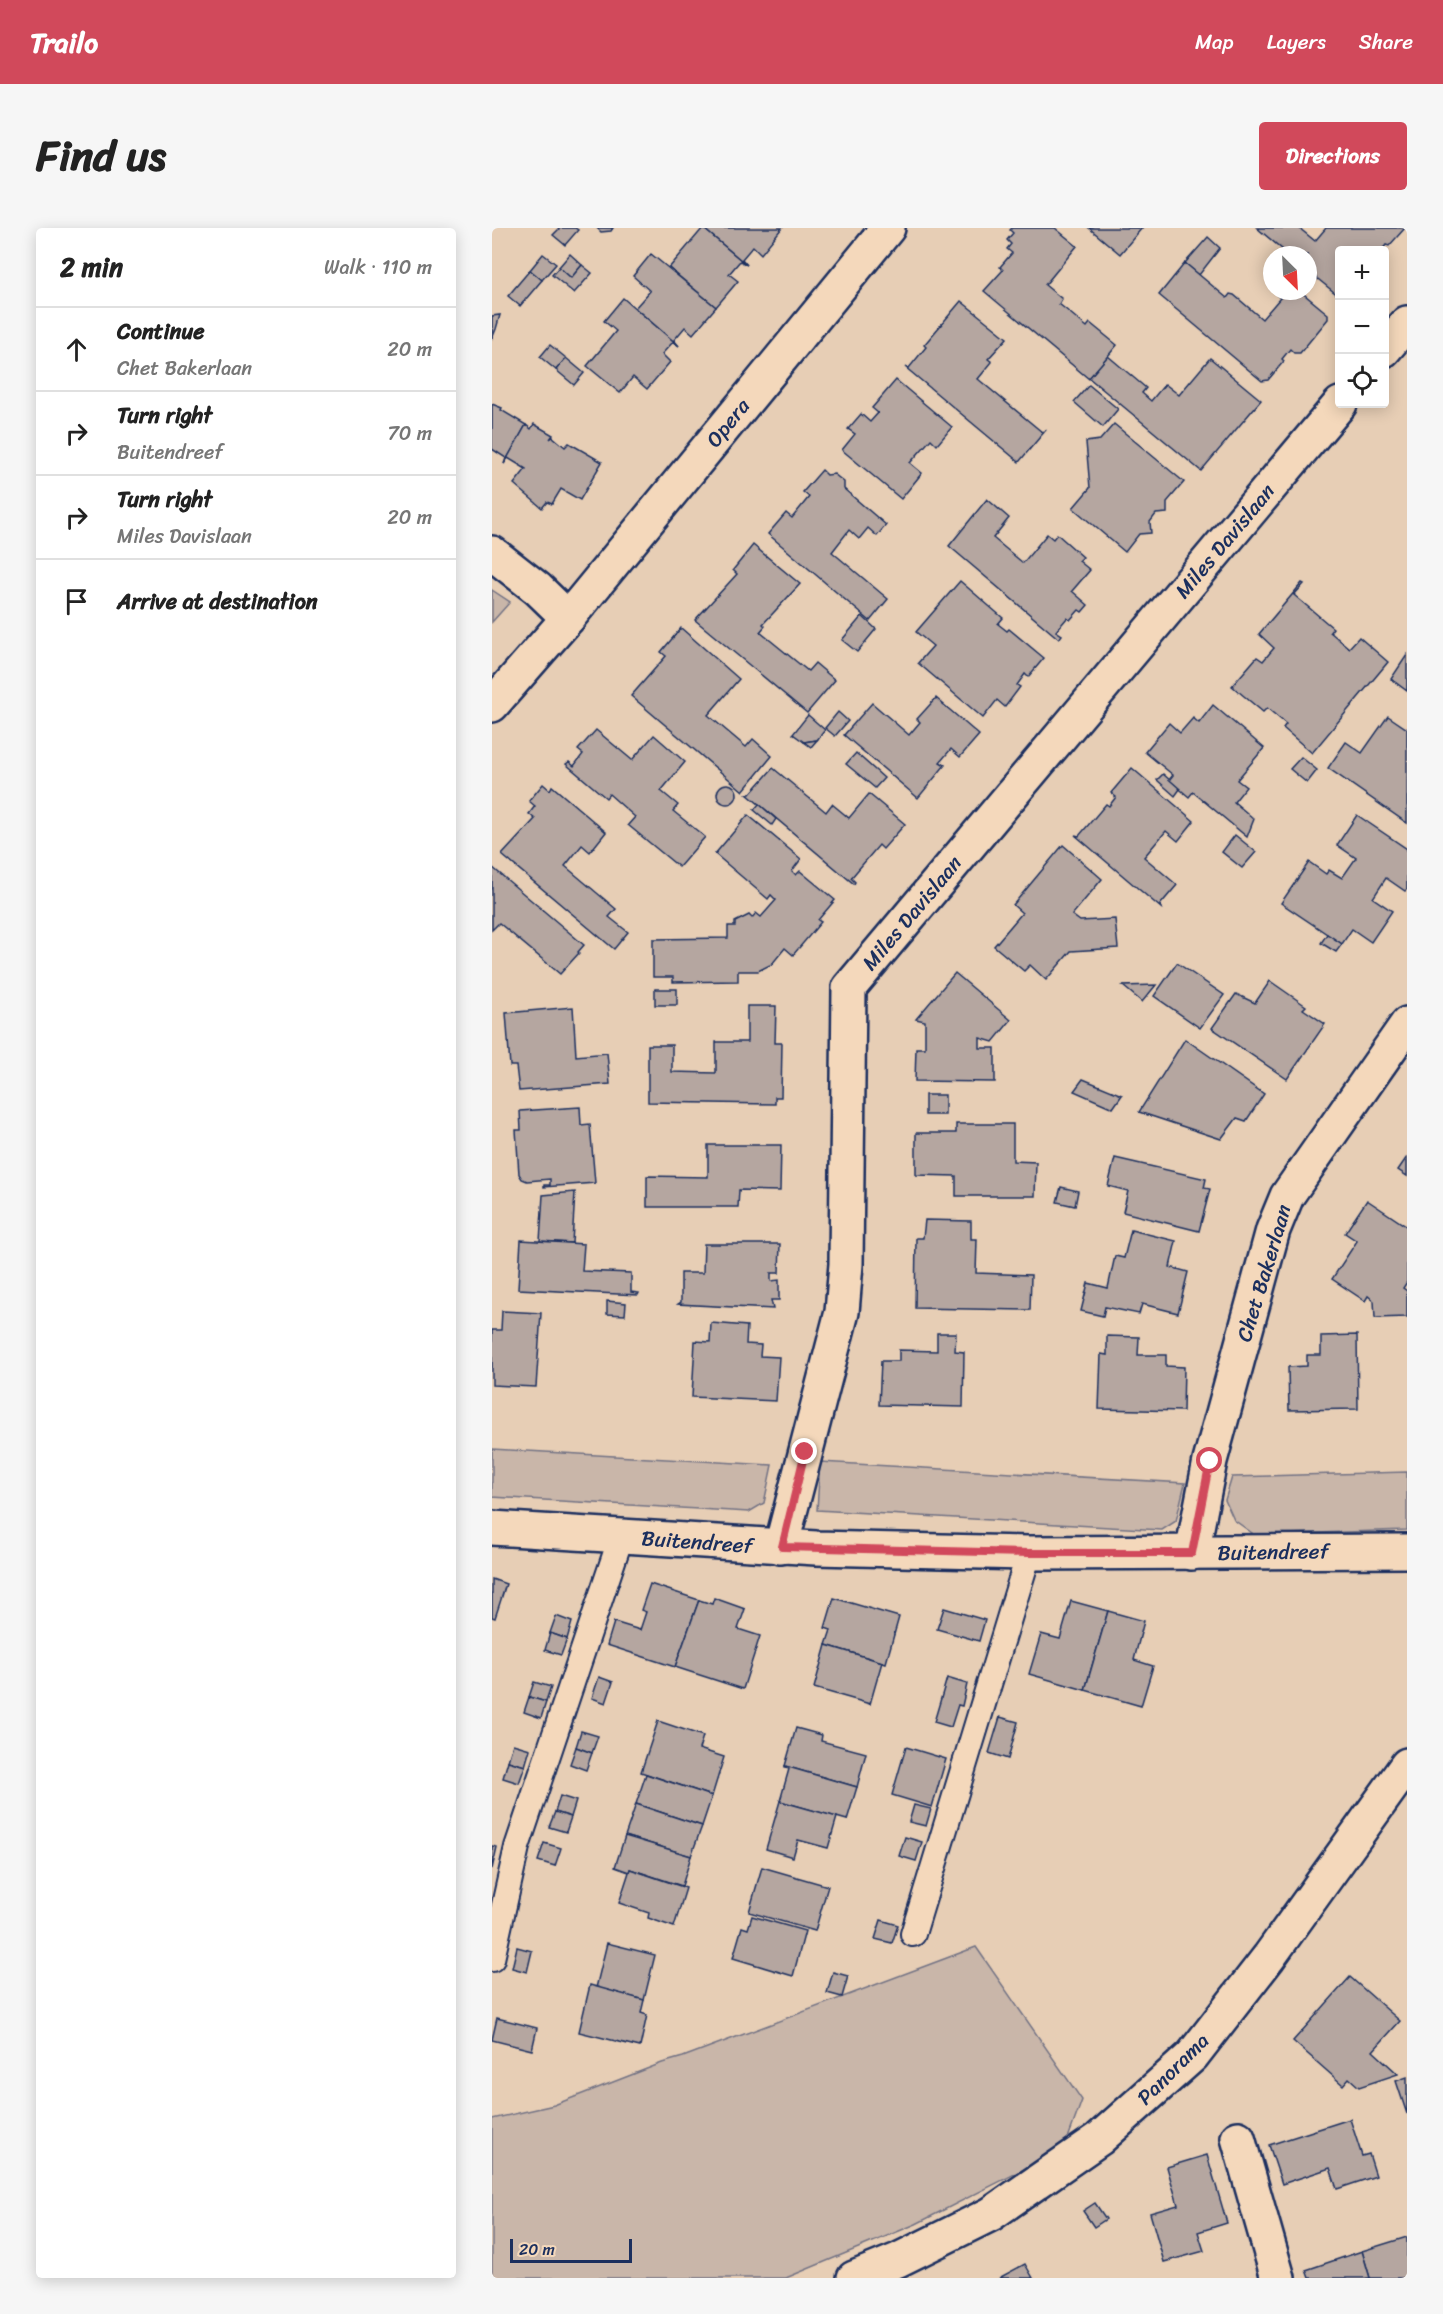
<!DOCTYPE html>
<html lang="en">
<head>
<meta charset="utf-8">
<style>
  :root { --surface:#fff; --page:#f6f6f6; --text:#222; --muted:#767676; --line:#e0e0e0; --accent:#d1495b }
  body { margin:0; font-family:Sriracha,sans-serif; background:var(--page); color:var(--text) }
  .controls { position:absolute; right:18px; top:18px; display:grid; overflow:hidden; border-radius:6px; box-shadow:0 3px 15px #0003 }
  .controls button { width:54px; height:54px; display:grid; place-items:center; padding:0; border:0; border-bottom:2px solid var(--line); background:var(--surface); color:var(--text); font:30px sans-serif }
  .compass { position:absolute; left:771px; top:18px; width:54px; height:54px; border-radius:50%; background:var(--surface); box-shadow:0 3px 15px #0003; rotate:156deg }
  .scale { position:absolute; left:18px; bottom:15px; width:122px; box-sizing:border-box; padding-left:6px; border:3px solid #1b2f5e; border-top:0; font-size:16px; line-height:21px; white-space:nowrap; color:#1b2f5e; -webkit-text-stroke:4px #f4d8bb; paint-order:stroke }
  .stop { position:absolute; width:18px; height:18px; margin:-14px; border:4px solid #d1495b; border-radius:50%; background:#fff }
  .stop.end { background:#d1495b; border-color:#fff; box-shadow:0 2px 6px #0008 }
  .list { margin:0; padding:0; list-style:none }
  h2 { display:flex; justify-content:space-between; align-items:center; height:78px; margin:0; padding:0 24px; font-size:26px }
  h2 small { font-size:20px; font-weight:400; color:var(--muted) }
  .list li { display:grid; grid-template-columns:39px 1fr auto; gap:18px; align-items:center; box-sizing:border-box; height:84px; padding:0 24px; border-top:2px solid var(--line) }
  .list b { display:block; font-size:22px; white-space:nowrap }
  .list p { margin:0; font-size:20px; white-space:nowrap; color:var(--muted) }
  .list em { font-size:20px; font-style:normal; color:var(--muted) }
  .icon { flex:none; width:33px; height:33px; fill:none; stroke:currentColor; stroke-width:2; stroke-linecap:round; stroke-linejoin:round }
  .map { position:relative; flex:none; width:915px; height:2050px; overflow:hidden; border-radius:6px }
  header { display:flex; align-items:center; gap:36px; box-sizing:border-box; height:84px; padding:0 30px; background:var(--accent); color:#fff }
  header strong { font-size:28px }
  nav { display:flex; gap:33px; margin-inline-start:auto; font-size:21px }
  .intro { display:flex; align-items:center; justify-content:space-between; box-sizing:border-box; height:144px; padding:0 36px }
  h1 { margin:0; font-size:42px }
  .button { padding:15px 27px; border-radius:6px; background:var(--accent); color:#fff; font-size:21px; font-weight:700 }
  main { display:flex; gap:36px; padding:0 36px }
  aside { flex:1; background:var(--surface); border-radius:6px; box-shadow:0 3px 15px #0003 }
  .map>svg:first-child { display:block }
  .green { fill:#c9b6a9; stroke:#727284; stroke-width:1.5 }
  .building { fill:#b5a6a0; stroke:#1b2f5e; stroke-width:1.5 }
  .lines { fill:none; stroke-linecap:round; stroke-linejoin:round }
  .service-casing { stroke:#1b2f5e; stroke-width:28 }
  .minor-casing { stroke:#1b2f5e; stroke-width:38 }
  .tertiary-casing { stroke:#1b2f5e; stroke-width:38 }
  .service { stroke:#f4d8bb; stroke-width:24 }
  .minor { stroke:#f4d8bb; stroke-width:33 }
  .tertiary { stroke:#f4d8bb; stroke-width:33 }
  .route { stroke:#d1495b; stroke-width:8 }
  .labels { text-anchor:middle; dominant-baseline:central; stroke-width:4.5; stroke-linejoin:round; paint-order:stroke }
  .street-label { font-size:21px; fill:#1b2f5e; stroke:#f4d8bb }
</style>
</head>
<body>
<header>
<strong>Trailo</strong>
<nav><a>Map</a><a>Layers</a><a>Share</a></nav>
</header>
<div class="intro"><h1>Find us</h1><a class="button">Directions</a></div>
<main>
<aside>
<h2>2 min<small>Walk · 110 m</small></h2>
<ul class="list">
<li><svg class="icon" aria-label="ahead" viewBox="0 0 24 24"><path d="M12 20V5M6 11l6-6 6 6"/></svg><div><b>Continue</b><p>Chet Bakerlaan</p></div><em>20 m</em></li>
<li><svg class="icon" aria-label="right" viewBox="0 0 24 24"><path d="M7 20v-9h11M14 6l5 5-5 5"/></svg><div><b>Turn right</b><p>Buitendreef</p></div><em>70 m</em></li>
<li><svg class="icon" aria-label="right" viewBox="0 0 24 24"><path d="M7 20v-9h11M14 6l5 5-5 5"/></svg><div><b>Turn right</b><p>Miles Davislaan</p></div><em>20 m</em></li>
<li><svg class="icon" aria-label="arrive" viewBox="0 0 24 24"><path d="M6 21V4h12l-3 4 3 4H6"/></svg><div><b>Arrive at destination</b></div></li>
</ul>
</aside>
<div class="map">
<svg width="915" height="2050" viewBox="0 0 915 2050">
  <rect width="100%" height="100%" fill="#e7ceb5"/>
  <filter id="ink" filterUnits="userSpaceOnUse"><feTurbulence type="fractalNoise" baseFrequency=".0167" numOctaves="2"/><feDisplacementMap in="SourceGraphic" scale="12" xChannelSelector="R" yChannelSelector="G"/><feConvolveMatrix kernelMatrix="1 2 1 2 8 2 1 2 1" color-interpolation-filters="sRGB"/></filter>
  <g filter="url(#ink)">
    <g class="green">
      <polygon points="0,362 18,374 0,394"/>
      <polygon points="0,1221 280,1237 272,1275 257,1284 0,1269"/>
      <polygon points="328,1234 693,1255 684,1293 670,1302 325,1282"/>
      <polygon points="915,1244 915,1302 763,1307 742,1292 733,1272 740,1249"/>
      <polygon points="484,1719 590,1872 572,1921 424,1996 294,2050 0,2050 0,1891 62,1877 170,1835 191,1829"/>
    </g>
    <g class="building">
      <polygon points="68,0 83,0 86,2 73,17 61,7"/>
      <polygon points="105,0 121,0 119,3 109,4"/>
      <polygon points="211,0 255,37 248,33 237,46 246,53 224,79 177,40"/>
      <polygon points="211,0 290,0 269,26 261,18 250,31 255,37"/>
      <polygon points="520,0 563,0 585,18 553,57 570,71 567,76 572,80 595,99 598,95 625,117 597,151 492,63 511,42 508,39 520,25 515,21 519,16 515,12 521,5 518,2"/>
      <polygon points="597,0 650,0 628,26"/>
      <polygon points="765,0 807,0 823,13 834,0 913,0 897,18 894,17 890,22 848,22 848,69 816,43 816,27 797,27"/>
      <polygon points="716,9 728,20 707,47 693,35"/>
      <polygon points="51,26 64,36 50,52 38,42"/>
      <polygon points="78,26 90,37 79,50 67,39"/>
      <polygon points="159,26 224,79 201,106 193,99 182,112 187,118 143,80 158,63 141,48"/>
      <polygon points="693,35 735,70 738,66 742,67 770,91 788,70 785,67 788,63 808,63 836,86 836,91 808,125 802,125 798,121 790,131 792,133 776,152 770,153 667,67"/>
      <polygon points="90,37 100,45 82,65 60,47 67,39 79,50"/>
      <polygon points="38,42 50,52 28,78 16,68"/>
      <polygon points="131,70 187,118 181,114 170,126 178,134 155,161 141,149 128,165 95,138 124,103 112,93"/>
      <polygon points="469,73 515,110 496,131 500,134 486,151 550,204 553,203 527,234 413,139 417,140 434,119 432,117"/>
      <polygon points="8,87 4,101 0,111 0,88"/>
      <polygon points="58,117 74,130 64,142 48,129"/>
      <polygon points="616,128 654,160 650,165 659,173 673,156 687,167 718,130 769,172 709,243 597,150"/>
      <polygon points="74,130 92,145 82,157 64,142"/>
      <polygon points="404,152 460,199 445,217 439,211 418,235 430,245 409,271 350,222 363,206 356,201 369,186 378,194 386,185 380,180"/>
      <polygon points="597,157 626,181 611,199 582,174"/>
      <polygon points="0,176 10,180 9,182 34,197 12,236 14,230 0,221"/>
      <polygon points="42,196 61,207 58,211 61,209 73,219 77,215 110,234 88,272 69,261 60,276 55,274 50,280 22,256 34,241 16,230 12,236 34,197 39,201"/>
      <polygon points="622,196 692,254 675,274 675,285 664,286 658,294 659,305 647,306 633,324 581,280 598,260 594,214 608,212"/>
      <polygon points="330,242 335,247 342,246 352,254 352,261 394,297 385,308 376,300 367,311 357,302 340,324 396,371 378,393 276,306 294,285 300,290 317,269 311,264"/>
      <polygon points="495,271 517,290 501,310 531,335 555,306 561,311 565,306 591,329 587,333 598,342 580,363 596,377 590,384 587,382 578,392 575,390 564,403 570,407 567,411 457,318"/>
      <polygon points="261,317 308,356 271,396 273,398 268,404 316,443 323,435 343,452 315,485 203,392 245,346 241,342"/>
      <polygon points="468,353 511,390 506,396 515,403 517,401 552,430 536,449 533,446 525,457 528,459 513,479 505,472 491,490 426,435 441,418 424,404"/>
      <polygon points="810,355 812,356 802,367 841,400 838,404 857,420 867,409 896,434 820,525 791,500 794,496 775,480 771,484 740,458 765,429 771,433 782,420 767,406"/>
      <polygon points="370,388 384,401 365,424 350,412"/>
      <polygon points="189,400 247,451 216,487 254,519 261,511 280,528 251,563 139,468 174,428 169,424"/>
      <polygon points="915,427 915,463 899,451"/>
      <polygon points="444,470 487,507 468,529 459,521 448,534 453,537 426,570 352,507 380,475 417,507 428,494 425,491"/>
      <polygon points="721,477 772,520 745,552 754,559 742,574 762,591 755,609 701,564 697,569 677,552 681,547 653,524 677,495 688,505 701,490 707,495"/>
      <polygon points="346,484 356,493 343,508 333,500"/>
      <polygon points="316,487 333,502 325,512 312,514 301,506"/>
      <polygon points="896,488 915,501 915,595 836,540 854,514 870,525"/>
      <polygon points="104,502 140,532 162,507 193,534 169,563 186,577 181,583 213,609 187,639 136,597 143,589 117,566 114,570 74,536 77,534 82,538 91,526 86,522"/>
      <polygon points="325,512 319,519 312,514"/>
      <polygon points="364,525 392,550 383,560 354,536"/>
      <polygon points="809,529 825,542 815,555 798,541"/>
      <polygon points="281,540 334,584 340,576 357,590 377,566 413,596 391,621 387,617 359,650 363,654 362,656 255,566 258,566"/>
      <polygon points="640,540 702,593 686,613 674,603 652,629 685,657 668,677 669,680 583,607 587,608 614,576 617,578 624,569 619,565"/>
      <polygon points="671,546 688,561 683,568 665,552"/>
      <circle cx="235" cy="566" r="10"/>
      <polygon points="51,556 58,562 60,558 114,604 98,624 90,617 73,638 124,681 117,689 136,704 122,721 10,627 43,591 37,586 43,578 37,573"/>
      <polygon points="267,576 284,591 280,597 262,582"/>
      <polygon points="256,587 309,631 300,643 304,647 308,643 343,672 326,692 329,694 301,727 293,720 280,736 266,743 246,743 246,753 181,754 181,749 161,749 161,711 236,710 236,698 243,698 243,694 257,687 260,690 264,685 269,689 284,672 279,667 276,671 223,626"/>
      <polygon points="865,587 915,621 915,661 913,663 894,650 881,670 900,683 879,714 860,701 850,716 789,675 817,634 834,646 837,642 850,650 864,630 845,617"/>
      <polygon points="743,607 764,624 750,640 730,624"/>
      <polygon points="571,617 610,651 580,687 588,693 623,691 626,720 579,723 554,752 538,737 532,743 502,718 530,685 521,677"/>
      <polygon points="0,639 92,717 86,724 87,725 68,746 7,695 0,702"/>
      <polygon points="835,706 850,716 844,724 829,715"/>
      <polygon points="685,735 732,767 708,800 662,768"/>
      <polygon points="463,745 519,792 501,814 488,810 488,820 503,820 503,854 423,853 424,820 433,820 433,793 424,791"/>
      <polygon points="778,753 814,778 811,781 833,796 795,851 720,800 744,766 763,775"/>
      <polygon points="664,757 650,774 631,758"/>
      <rect x="163" y="761" width="22" height="16"/>
      <polygon points="255,778 284,778 283,815 290,815 289,869 283,869 283,876 156,874 156,817 180,817 180,844 224,845 224,814 255,814"/>
      <polygon points="81,779 84,828 115,825 118,856 27,863 24,838 18,838 14,785"/>
      <polygon points="693,811 772,866 754,893 745,890 729,911 647,884"/>
      <polygon points="591,851 630,867 621,880 582,863"/>
      <rect x="433" y="867" width="20" height="20"/>
      <polygon points="88,879 89,897 98,896 103,955 52,959 52,957 58,957 58,951 35,953 30,951 27,946 24,902 29,902 28,883"/>
      <polygon points="464,896 521,896 521,933 544,934 543,968 464,968 464,948 424,947 424,905 464,905"/>
      <polygon points="216,917 289,917 288,963 247,962 246,979 155,979 155,948 216,949"/>
      <polygon points="915,929 915,948 906,942"/>
      <polygon points="623,930 714,951 712,960 718,961 707,1003 631,984 636,963 616,958"/>
      <polygon points="569,959 586,963 583,978 565,974"/>
      <polygon points="83,964 80,1015 48,1013 51,967"/>
      <polygon points="875,972 914,998 915,997 915,1054 911,1060 915,1063 915,1089 883,1090 882,1073 876,1068 873,1073 840,1051 865,1013 853,1005"/>
      <polygon points="433,992 479,993 479,1011 485,1011 484,1045 539,1047 538,1082 423,1080 424,1010 431,1010"/>
      <polygon points="639,1002 684,1013 678,1039 696,1044 686,1085 650,1076 647,1086 613,1079 611,1088 589,1083 596,1055 616,1060 623,1028 632,1030"/>
      <polygon points="29,1012 92,1016 90,1043 139,1045 139,1064 147,1065 146,1067 26,1061"/>
      <polygon points="212,1016 288,1016 287,1045 279,1045 279,1053 287,1052 287,1072 279,1072 281,1081 186,1076 189,1074 189,1045 211,1045"/>
      <polygon points="115,1073 134,1075 133,1087 115,1086"/>
      <polygon points="10,1083 49,1085 44,1159 0,1157 0,1102 9,1102"/>
      <polygon points="219,1095 255,1098 254,1116 269,1117 268,1128 287,1129 284,1173 200,1169 203,1113 218,1114"/>
      <polygon points="445,1105 464,1105 463,1123 472,1124 471,1179 387,1177 389,1133 407,1133 407,1122 445,1123"/>
      <polygon points="865,1107 866,1181 797,1182 796,1139 815,1138 815,1127 829,1127 829,1108"/>
      <polygon points="615,1108 647,1109 646,1127 674,1127 674,1138 692,1139 691,1183 607,1181 609,1126 615,1127"/>
      <polygon points="0,1351 14,1356 3,1390 0,1389"/>
      <polygon points="158,1356 207,1372 183,1439 115,1417 122,1394 148,1402 154,1384 149,1382"/>
      <polygon points="222,1370 253,1381 246,1401 268,1408 251,1461 183,1439 207,1372 220,1376"/>
      <polygon points="342,1370 407,1389 394,1435 334,1417 339,1402 333,1400"/>
      <polygon points="579,1373 616,1383 593,1462 537,1446 549,1406 568,1411"/>
      <polygon points="452,1380 493,1392 487,1413 445,1401"/>
      <polygon points="616,1383 652,1393 642,1432 661,1438 649,1478 593,1462"/>
      <polygon points="64,1388 80,1394 75,1411 58,1405"/>
      <polygon points="58,1405 75,1411 69,1427 53,1422"/>
      <polygon points="334,1417 390,1434 378,1476 322,1460"/>
      <polygon points="107,1449 121,1454 114,1475 100,1470"/>
      <polygon points="455,1450 475,1456 470,1478 466,1477 459,1499 442,1494"/>
      <polygon points="42,1454 59,1459 54,1474 37,1469"/>
      <polygon points="37,1469 54,1474 49,1490 32,1484"/>
      <polygon points="508,1489 526,1494 516,1531 497,1525"/>
      <polygon points="166,1493 211,1508 207,1521 232,1529 220,1568 149,1544"/>
      <polygon points="304,1500 330,1507 329,1513 374,1525 365,1559 293,1538"/>
      <polygon points="89,1503 106,1508 100,1525 84,1519"/>
      <polygon points="21,1516 38,1521 33,1538 16,1533"/>
      <polygon points="84,1519 100,1525 94,1542 78,1536"/>
      <polygon points="414,1519 454,1531 440,1579 400,1567"/>
      <polygon points="16,1533 33,1538 27,1555 11,1550"/>
      <polygon points="293,1538 365,1559 355,1592 288,1573 297,1541 293,1540"/>
      <polygon points="154,1546 220,1568 210,1598 144,1576"/>
      <polygon points="68,1568 84,1573 79,1589 63,1584"/>
      <polygon points="288,1573 345,1589 336,1620 306,1612 301,1629 274,1621"/>
      <polygon points="144,1576 210,1598 199,1628 133,1608"/>
      <polygon points="422,1577 439,1581 434,1598 417,1594"/>
      <polygon points="63,1584 79,1589 74,1604 57,1599"/>
      <polygon points="133,1608 199,1628 190,1658 138,1641 137,1644 123,1639"/>
      <polygon points="413,1609 430,1614 424,1633 407,1628"/>
      <polygon points="52,1615 69,1620 63,1638 46,1633"/>
      <polygon points="0,1618 5,1619 0,1641"/>
      <polygon points="270,1639 336,1658 323,1703 257,1684"/>
      <polygon points="138,1641 194,1660 182,1699 156,1690 157,1685 127,1675"/>
      <polygon points="260,1688 313,1703 301,1748 241,1730 250,1699 256,1701"/>
      <polygon points="389,1692 406,1697 400,1715 383,1711"/>
      <polygon points="115,1715 163,1727 152,1772 104,1760"/>
      <polygon points="25,1719 40,1723 35,1744 20,1740"/>
      <polygon points="341,1744 356,1748 350,1769 335,1765"/>
      <polygon points="858,1749 908,1793 881,1823 906,1846 867,1859 857,1850 851,1857 801,1813"/>
      <polygon points="98,1757 152,1772 149,1785 155,1787 148,1819 87,1804"/>
      <polygon points="5,1790 45,1800 40,1822 0,1812"/>
      <polygon points="915,1849 915,1886 904,1853"/>
      <polygon points="858,1891 870,1928 877,1926 884,1948 845,1961 838,1940 790,1956 777,1917"/>
      <polygon points="715,1927 735,1995 706,2004 712,2023 672,2034 658,1985 686,1977 675,1939"/>
      <polygon points="603,1975 614,1991 602,1999 591,1983"/>
      <polygon points="915,2009 915,2050 878,2050 870,2023"/>
      <polygon points="870,2023 878,2050 817,2050 814,2042"/>
      <polygon points="533,2036 541,2050 507,2050"/>
    </g>
    <g class="lines">
      <defs>
        <g id="service">
          <polyline points="421,1706 537,1325"/>
          <polyline points="0,1731 25,1619 129,1309"/>
        </g>
        <g id="minor">
          <polyline points="892,122 915,95"/>
          <polyline points="0,325 46,361 76,390"/>
          <polyline points="0,1300 324,1320 537,1325 915,1323"/>
          <polyline points="289,1319 350,1084 354,1036 357,760 848,176"/>
          <polyline points="700,1325 718,1233 781,1002 795,968 915,796"/>
          <polyline points="746,1910 786,2050"/>
          <polyline points="362,2050 406,2032 499,1986 607,1911 700,1828 777,1729 915,1537"/>
        </g>
        <polyline id="tertiary" points="0,477 76,390 396,0"/>
      </defs>
      <use href="#service" class="service-casing"/>
      <use href="#minor" class="minor-casing"/>
      <use href="#tertiary" class="tertiary-casing"/>
      <use href="#service" class="service"/>
      <use href="#minor" class="minor"/>
      <use href="#tertiary" class="tertiary"/>
    </g>
  </g>
  <g class="lines" filter="url(#ink)">
    <polyline class="route" points="313,1224 290,1319 537,1325 700,1325 718,1233"/>
  </g>
  <g class="labels">
    <g class="street-label">
      <text transform="translate(236 195) rotate(-51)">Opera</text>
      <text transform="translate(733 313) rotate(-50)">Miles Davislaan</text>
      <text transform="translate(420 685) rotate(-50)">Miles Davislaan</text>
      <text transform="translate(772 1045) rotate(-73)">Chet Bakerlaan</text>
      <text transform="translate(205 1314) rotate(4)">Buitendreef</text>
      <text transform="translate(781 1324) rotate(-1)">Buitendreef</text>
      <text transform="translate(681 1841) rotate(-45)">Panorama</text>
    </g>
  </g>
</svg>
<div class="controls">
<button>+</button>
<button>−</button>
<button><svg class="icon" aria-label="locate" viewBox="0 0 24 24"><circle cx="12" cy="12" r="6"/><path d="M12 2v4M12 18v4M2 12h4M18 12h4"/></svg></button>
</div>
<svg class="compass" viewBox="-18 -18 36 36"><path d="M0-13l5 13h-10z" fill="#e53935"/><path d="M0 13l5-13h-10z" fill="#767676"/></svg>
<div class="scale">20 m</div>
<div class="stop" style="left:718px;top:1233px"></div>
<div class="stop end" style="left:313px;top:1224px"></div>
</div>
</main>
</body>
</html>
